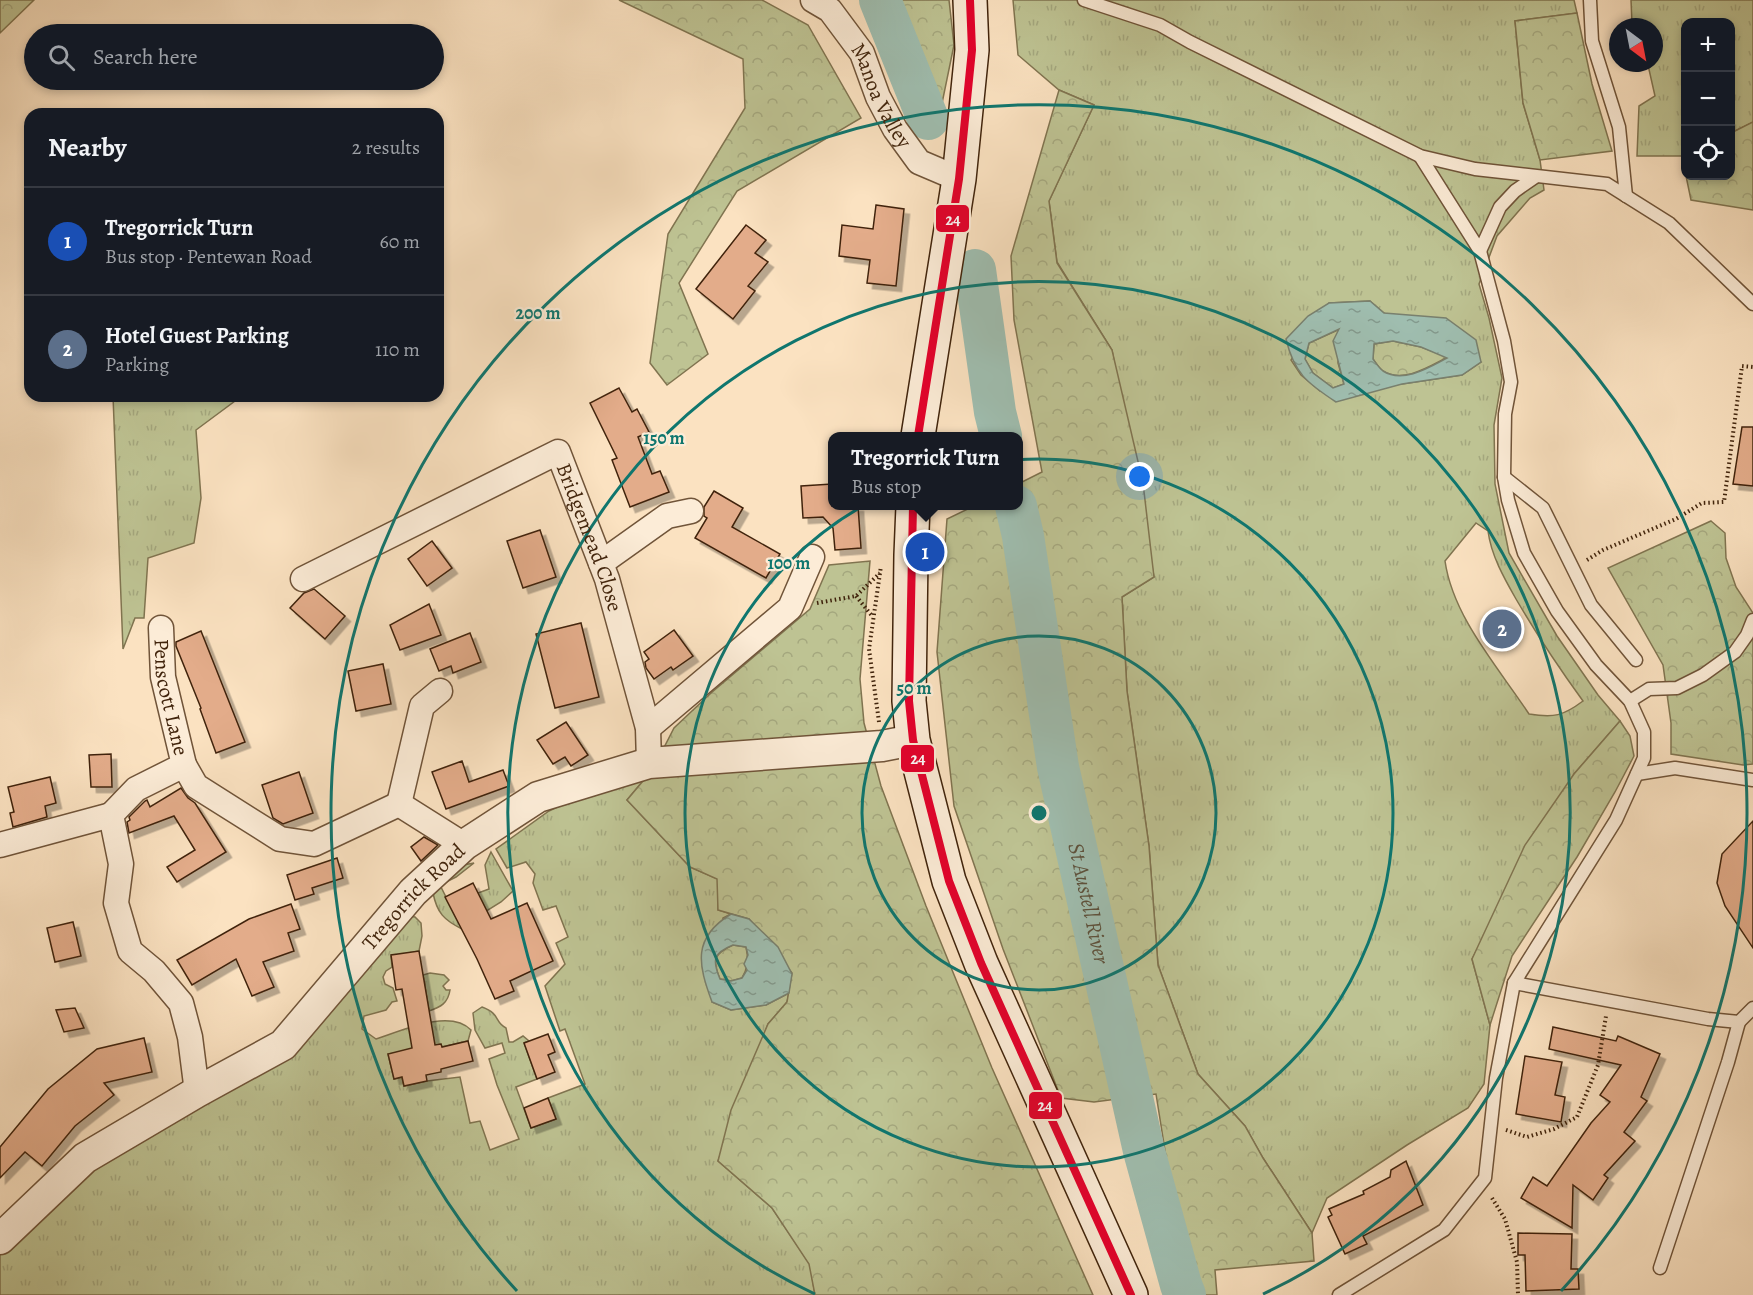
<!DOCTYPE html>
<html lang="en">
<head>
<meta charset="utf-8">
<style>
  :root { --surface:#171b24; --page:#242831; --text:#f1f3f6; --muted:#9ea1a6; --line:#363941; --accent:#d93025 }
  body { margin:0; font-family:Alegreya,serif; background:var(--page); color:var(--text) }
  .controls { position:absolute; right:18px; top:18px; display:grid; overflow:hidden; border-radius:12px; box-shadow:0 3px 9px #0003 }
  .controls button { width:54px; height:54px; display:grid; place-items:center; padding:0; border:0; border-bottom:2px solid var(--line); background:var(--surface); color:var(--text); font:30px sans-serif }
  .compass { position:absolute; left:1609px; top:18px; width:54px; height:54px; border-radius:50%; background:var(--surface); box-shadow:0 3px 9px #0003; rotate:148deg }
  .you { position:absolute; left:1140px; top:477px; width:21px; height:21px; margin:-15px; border:4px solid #fff; border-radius:50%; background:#1a73e8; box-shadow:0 0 0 9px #1a73e833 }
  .badge { display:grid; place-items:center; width:39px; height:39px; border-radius:50%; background:var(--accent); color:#fff; font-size:20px; font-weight:700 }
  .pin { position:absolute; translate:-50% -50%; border:3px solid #fff; box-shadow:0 2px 6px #0006 }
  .popup { position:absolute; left:828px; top:432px; width:195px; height:78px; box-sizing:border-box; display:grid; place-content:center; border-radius:12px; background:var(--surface); filter:drop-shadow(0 2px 4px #0005); font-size:20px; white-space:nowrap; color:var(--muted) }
  .popup b { font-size:22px; color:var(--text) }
  .popup::after { content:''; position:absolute; left:50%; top:100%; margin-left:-12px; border:12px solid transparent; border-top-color:var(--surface) }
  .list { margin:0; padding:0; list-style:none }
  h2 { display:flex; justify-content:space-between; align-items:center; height:78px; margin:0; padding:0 24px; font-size:26px }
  h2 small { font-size:20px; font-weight:400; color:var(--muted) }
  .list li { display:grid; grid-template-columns:39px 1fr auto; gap:18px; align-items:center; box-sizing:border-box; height:108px; padding:0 24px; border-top:2px solid var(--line) }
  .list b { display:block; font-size:22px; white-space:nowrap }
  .list p { margin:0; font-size:20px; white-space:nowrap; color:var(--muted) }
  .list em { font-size:20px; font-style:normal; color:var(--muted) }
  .icon { flex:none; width:33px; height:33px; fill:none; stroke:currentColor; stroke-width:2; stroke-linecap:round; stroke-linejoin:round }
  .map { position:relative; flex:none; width:1753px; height:1295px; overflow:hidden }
  .search { position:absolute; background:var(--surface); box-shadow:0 3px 9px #0003; left:24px; top:24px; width:420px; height:66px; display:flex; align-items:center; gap:15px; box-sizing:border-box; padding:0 21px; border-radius:33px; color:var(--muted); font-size:22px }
  .panel { position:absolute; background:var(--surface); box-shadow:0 3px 9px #0003; left:24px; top:108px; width:420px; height:294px; border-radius:18px }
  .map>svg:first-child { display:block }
  .grass { fill:url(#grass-tufts); stroke:#807450; stroke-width:1.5; fill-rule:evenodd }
  .forest { fill:url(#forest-crowns); stroke:#807450; stroke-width:1.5 }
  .water { fill:url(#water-ripples); stroke:#79806e; stroke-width:1.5; fill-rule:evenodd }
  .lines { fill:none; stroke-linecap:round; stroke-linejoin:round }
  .river { stroke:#9fbeb0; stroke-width:42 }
  .building { fill:#e3ac8a; stroke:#41240c; stroke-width:1.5; filter:url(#shadow) }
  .service-casing { stroke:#705439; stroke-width:15 }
  .minor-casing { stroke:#705439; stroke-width:27 }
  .tertiary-casing { stroke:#705439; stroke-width:33 }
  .secondary-casing { stroke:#41240c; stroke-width:36 }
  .path { stroke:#41240c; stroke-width:4; stroke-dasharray:1.5 3; stroke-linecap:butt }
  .service { stroke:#fcecd7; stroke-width:12 }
  .minor { stroke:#fcecd7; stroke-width:24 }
  .tertiary { stroke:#fcecd7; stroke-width:30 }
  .secondary { stroke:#fcecd7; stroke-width:33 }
  .bus-1-casing { stroke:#fcecd7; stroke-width:12 }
  .bus-1 { stroke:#e4002b; stroke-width:8 }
  .ring { fill:none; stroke:#0f766e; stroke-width:3 }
  .labels { text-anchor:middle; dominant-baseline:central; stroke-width:4.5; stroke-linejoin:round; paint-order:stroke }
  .street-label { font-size:21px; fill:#41240c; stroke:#fcecd7 }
  .water-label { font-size:22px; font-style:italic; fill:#5d523d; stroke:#fcecd7 }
  .centre { fill:#0f766e; stroke:#fcecd7; stroke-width:3 }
  .ring-label { font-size:18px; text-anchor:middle; font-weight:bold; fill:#0f766e; stroke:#fcecd7; stroke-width:4.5; stroke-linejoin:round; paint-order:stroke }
  .line-badge { stroke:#fcecd7; stroke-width:2 }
  .badge-label { font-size:16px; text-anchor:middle; font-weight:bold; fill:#fff }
</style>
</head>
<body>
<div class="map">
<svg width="1753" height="1295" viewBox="0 0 1753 1295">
  <defs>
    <pattern id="grass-tufts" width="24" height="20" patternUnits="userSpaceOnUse" patternTransform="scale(1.5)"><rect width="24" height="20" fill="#bec393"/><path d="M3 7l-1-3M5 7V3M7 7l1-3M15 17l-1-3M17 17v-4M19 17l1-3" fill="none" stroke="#a4a77e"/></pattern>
    <pattern id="forest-crowns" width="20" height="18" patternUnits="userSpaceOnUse" patternTransform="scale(1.5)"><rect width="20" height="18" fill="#bec393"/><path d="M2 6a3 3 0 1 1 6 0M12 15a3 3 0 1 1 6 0" fill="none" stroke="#a4a77e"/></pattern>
    <pattern id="water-ripples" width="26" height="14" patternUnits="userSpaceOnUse" patternTransform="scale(1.5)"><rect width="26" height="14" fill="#9fbeb0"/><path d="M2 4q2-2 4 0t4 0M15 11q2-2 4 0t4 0" fill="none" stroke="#839a8e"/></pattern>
    <filter id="shadow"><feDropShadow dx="5.5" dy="5.5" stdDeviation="0" flood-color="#0004"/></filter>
  </defs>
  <rect width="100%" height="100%" fill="#fbe2c1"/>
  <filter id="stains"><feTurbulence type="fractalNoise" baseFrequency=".00333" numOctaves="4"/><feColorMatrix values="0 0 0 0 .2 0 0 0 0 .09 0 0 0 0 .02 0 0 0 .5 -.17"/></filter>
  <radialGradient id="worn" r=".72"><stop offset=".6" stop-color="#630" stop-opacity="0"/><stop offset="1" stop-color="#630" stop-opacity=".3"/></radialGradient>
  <g class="grass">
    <path d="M1013,0H1574L1577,13L1515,21L1523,103L1540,160L1544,190L1530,198L1497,236L1479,284L1489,318L1502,378L1494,425L1495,484L1509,553L1557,636L1598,695L1620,721L1574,774L1472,959L1490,1025L1484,1084L1468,1108L1407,1145L1327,1198L1312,1233L1263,1158L1245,1126L1198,1074L1158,965L1149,846L1127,691L1122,597L1154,577L1112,350L1057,262L1049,201L1094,105L1059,90L1018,55ZM1370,301L1384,313L1481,362L1462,375L1402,384L1320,391L1301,375L1291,360L1329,303ZM1476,523L1488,531C1491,555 1504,578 1516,599C1537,635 1559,668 1583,701C1563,716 1554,718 1529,714C1498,667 1453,617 1445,561Z"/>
    <polygon points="1631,0 1753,0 1753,122 1731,133 1730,22 1686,22 1686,156 1637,156 1639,106 1655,96 1648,65 1633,70 1628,63 1654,63 1654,27 1630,27 1632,24"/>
    <polygon points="113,396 238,396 239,398 196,430 201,498 194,543 148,558 144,618 135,618 123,649"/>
    <path d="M653,769L627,800L690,867L718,879V910L731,914L723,918L712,1002L731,1010L766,1005L789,993L787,1002L768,1024L718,1161L772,1208L810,1264L815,1295H0V1255L29,1224L93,1163L281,1057L408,916L415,917L421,923L422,936L419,951L391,956L392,967L386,971L383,977L385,984L393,988L397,1001L392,1002L386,1010L364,1016L362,1029L376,1039C401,1031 450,1008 471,1030L468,1041L442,1047L441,1044L388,1054L394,1079L402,1077L404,1086L427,1081L460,1077L470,1123L480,1121L490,1150L519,1139L497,1085L489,1059L505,1053L502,1043L485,1048L475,1030L473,1013L482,1007C501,1014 494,1022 506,1028L509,1042H513L523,1036L529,1041L524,1043L537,1079L516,1087L531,1128L556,1119L548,1098L585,1084L565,1029L560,1031L545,986L565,964L556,943L568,937L556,906L543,910L533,883L535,874L526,862L507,868L496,849L549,811L601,786Z"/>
    <polygon points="491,852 513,891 501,902 480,915 478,893 489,889 485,865"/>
    <path d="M474,863L456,877L440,885L462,929C444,920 437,913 433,893L458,866Z"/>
    <path d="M430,973L444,975L449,980L443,986L446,990H450C448,1003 441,1007 429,1011L423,975Z"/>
  </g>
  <g class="forest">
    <polygon points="0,0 34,0 0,33"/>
    <polygon points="619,0 762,0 808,25 861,118 737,191 679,283 708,354 667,385 650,363 668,234 745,108 743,59"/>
    <polygon points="890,0 949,0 954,45 939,118"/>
    <polygon points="1577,13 1592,84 1612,151 1540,160 1523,103 1515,21"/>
    <polygon points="1059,90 1094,105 1049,201 1057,263 1112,350 1143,483 1154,577 1122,597 1127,691 1149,846 1158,965 1198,1074 1245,1126 1263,1158 1312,1233 1314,1261 1215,1270 1217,1295 1198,1295 1178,1232 1156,1094 1094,1102 1061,1098 1003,949 954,806 937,652 947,519 974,506 1018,506 1018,484 1042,472 1014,320 1011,256"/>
    <polygon points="1753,122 1753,210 1691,200 1686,176 1730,176 1731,133"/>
    <polygon points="1340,329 1338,363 1344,384 1333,388 1313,373 1305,359 1309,343"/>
    <path d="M1393,341L1421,347L1448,357C1430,366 1403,384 1383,371C1379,368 1376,363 1373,359L1374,344Z"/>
    <polygon points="1711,521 1725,533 1726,558 1736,587 1753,613 1753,764 1743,765 1671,754 1671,723 1663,665 1608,568"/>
    <polygon points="870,561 860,679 864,723 881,786 926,906 992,1068 1093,1295 815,1295 809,1264 772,1208 718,1161 731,1110 768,1024 787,1002 792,973 749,919 718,910 717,879 690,867 627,800 653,769 674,728 711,693 810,609 829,565"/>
    <polygon points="1620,721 1630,736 1634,756 1615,792 1577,857 1512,956 1490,1025 1472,959 1525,845 1574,774"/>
    <path d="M733,945L746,947C749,959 748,968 742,978L731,981L720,979C712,960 713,954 733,945Z"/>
  </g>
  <g class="water">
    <path d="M1370,301L1384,313L1446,318L1476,340L1481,362L1462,375L1402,384L1336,402C1307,383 1294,373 1286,339L1308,316L1329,303ZM1339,329L1333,341L1344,384L1333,388L1313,373L1305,359L1309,343ZM1393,341L1421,347L1447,358C1430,367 1403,384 1383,371C1379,368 1376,363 1373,359L1374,344Z"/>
    <path d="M731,914L749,919L778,947L792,974L789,993L766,1005L731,1010L712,1002C698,964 692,938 731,914ZM733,945L746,947L748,955L744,964L747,970L742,978L731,981L720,979C712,960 713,953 733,945Z"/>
  </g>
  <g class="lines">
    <g class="river">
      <polyline points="880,0 928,119"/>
      <polyline points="975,270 995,412 1001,436"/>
      <path id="s1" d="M1016,506L1023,536L1058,767L1144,1151L1181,1285L1185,1295"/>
    </g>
  </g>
  <g class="building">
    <polygon points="876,205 904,209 896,286 867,283 870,260 839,256 842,225 873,229"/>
    <polygon points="746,225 766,240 755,253 768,262 748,286 755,291 733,319 696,289"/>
    <polygon points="619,388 632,412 637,409 649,432 638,437 652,474 660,471 669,492 630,507 612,460 617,458 590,403"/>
    <polygon points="1742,427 1753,427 1753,486 1733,484"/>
    <polygon points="832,484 832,506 858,506 861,548 835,550 833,528 823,517 803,518 801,486"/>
    <polygon points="714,491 743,508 732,527 780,554 766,578 695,538 707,518 704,516 704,507"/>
    <polygon points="540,530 556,577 523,588 507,541"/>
    <polygon points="432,541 452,568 427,586 408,559"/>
    <polygon points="314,589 345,616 325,639 290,608 304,593"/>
    <polygon points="429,604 441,635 400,650 390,625"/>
    <polygon points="581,623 599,697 555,708 536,634"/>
    <polygon points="674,630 693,656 673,670 671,667 654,679 646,668 645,662 649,659 644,652"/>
    <polygon points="201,631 245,742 216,753 200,709 201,708 176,646 176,642"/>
    <polygon points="470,633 481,662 453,673 451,666 439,671 430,649"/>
    <polygon points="383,664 391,704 356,711 348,671"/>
    <polygon points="566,722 588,755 571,766 565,757 553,764 537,740"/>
    <polygon points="111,754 112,787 91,787 89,755"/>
    <polygon points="462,761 469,782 503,770 509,786 446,809 432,772"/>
    <polygon points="299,772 313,813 283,824 273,818 262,785"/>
    <polygon points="50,777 56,803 45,806 47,817 13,827 10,813 14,812 8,787"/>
    <polygon points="181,788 188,798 195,803 226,852 177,882 167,867 195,850 174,816 129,833 127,822 130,820 129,817 145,801 147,800 150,807"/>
    <polygon points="1753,821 1753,948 1725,906 1717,883 1722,854"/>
    <polygon points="424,837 438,845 421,861 411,847"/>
    <polygon points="337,858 343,878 312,888 314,894 295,900 287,875"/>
    <polygon points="473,883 491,919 527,903 553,961 510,981 514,991 495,999 477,959 445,897"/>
    <polygon points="291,904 300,929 288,933 294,951 263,962 274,987 252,996 236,959 192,985 177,960 249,919"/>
    <polygon points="73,922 81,956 55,962 47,928"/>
    <polygon points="419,951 435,1045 441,1044 442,1047 468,1041 473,1061 441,1069 441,1072 426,1075 427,1081 404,1086 402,1077 394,1079 388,1054 412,1048 402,989 396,990 391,955"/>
    <polygon points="75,1008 84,1028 64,1032 56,1010"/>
    <polygon points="1553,1027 1616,1041 1618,1036 1660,1054 1641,1097 1647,1101 1624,1132 1635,1141 1604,1175 1608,1178 1593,1200 1573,1185 1572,1228 1521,1198 1533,1177 1547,1186 1591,1123 1610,1102 1600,1095 1621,1065 1549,1049"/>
    <polygon points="548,1034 555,1052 548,1055 555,1072 537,1079 524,1043"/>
    <polygon points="144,1038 152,1072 104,1083 114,1095 75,1126 42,1166 25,1152 0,1178 0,1147 48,1089 97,1049"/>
    <polygon points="1525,1056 1562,1062 1555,1095 1565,1097 1561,1122 1516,1114"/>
    <polygon points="548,1098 556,1119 531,1128 524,1108"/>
    <polygon points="1406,1161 1423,1205 1363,1236 1367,1244 1345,1254 1328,1217 1332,1215 1329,1209 1364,1194 1363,1191 1390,1177 1391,1170"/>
    <polygon points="1518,1233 1572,1234 1571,1269 1578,1269 1579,1289 1526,1291 1525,1255 1518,1255"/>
  </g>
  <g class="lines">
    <defs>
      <g id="service">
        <polyline points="1084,0 1160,25 1190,42 1420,156 1475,169 1607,184 1669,223 1753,304"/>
        <polyline points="1590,0 1592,41 1619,127 1626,196"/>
        <polyline points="1420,156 1480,251 1500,207 1515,191 1535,177"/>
        <polyline points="1504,477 1543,508 1591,605 1636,660"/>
        <polyline points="1630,701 1649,689 1677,688 1703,675 1735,652 1747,635 1753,620"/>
        <polyline points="1637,774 1675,768 1753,780"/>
        <polyline points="1514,983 1708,1019 1739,1022 1753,1008"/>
        <polyline points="1660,1268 1728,1062 1739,1022"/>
        <polyline points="1339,1295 1444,1230 1485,1178 1496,1078 1514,983 1616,820 1644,758 1644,732 1630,701 1596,665 1557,611 1524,553 1508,500 1504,477 1505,414 1511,382 1504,341 1480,251"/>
      </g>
      <g id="minor">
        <path id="s2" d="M813,0L830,10L862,53L878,97L895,129L919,162L959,179"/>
        <polyline points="601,563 667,516 691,511"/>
        <path id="s3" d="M303,579L558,452L607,579L648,728L649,763"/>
        <path id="s4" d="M161,628L163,677L184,765L136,789L111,815L121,864L116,903L130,951L154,971L181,1003L190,1037L197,1092"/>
        <polyline points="648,728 790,608 812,557"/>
        <polyline points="184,765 196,786 280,839 314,844 399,804 464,845"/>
        <polyline points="399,804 422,706 440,691"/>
        <polyline points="0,845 111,815"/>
      </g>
      <g id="tertiary">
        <path id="s5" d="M0,1239L85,1158L197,1092L283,1045L413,892L464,845L538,797L649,763L882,746L913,740"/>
      </g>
      <g id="secondary">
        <polyline points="918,436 959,179 972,50 970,0"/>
        <polyline points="913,506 911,555 909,701 913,740 949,881 981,963 1131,1295"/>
      </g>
    </defs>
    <use href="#service" class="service-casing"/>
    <use href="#minor" class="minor-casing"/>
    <use href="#tertiary" class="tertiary-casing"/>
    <use href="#secondary" class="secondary-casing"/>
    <g class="path">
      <polyline points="1587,560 1603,550 1676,519 1702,503 1724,502 1742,366 1753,367"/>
      <polyline points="856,596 873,617"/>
      <polyline points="817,603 856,596 880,573"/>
      <polyline points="879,722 869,649 881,566"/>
      <polyline points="1506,1130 1527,1137 1554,1129 1577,1117 1598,1065 1606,1016"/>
      <polyline points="1492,1198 1505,1219 1517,1262 1518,1295"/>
    </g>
    <use href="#service" class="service"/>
    <use href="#minor" class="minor"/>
    <use href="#tertiary" class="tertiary"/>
    <use href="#secondary" class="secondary"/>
    <defs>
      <g id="bus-1">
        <polyline points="918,436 959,179 972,50 970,0"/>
        <polyline points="913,506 909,701 913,740 949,881 981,963 1131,1295"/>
      </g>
    </defs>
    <use href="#bus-1" class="bus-1-casing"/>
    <use href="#bus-1" class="bus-1"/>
  </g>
  <g class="ring">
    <circle cx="1039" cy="813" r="177"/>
    <circle cx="1039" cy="813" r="354"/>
    <path d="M815 1294A531 531 0 1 1 1263 1294"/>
    <path d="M517 1291A708 708 0 1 1 1561 1291"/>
  </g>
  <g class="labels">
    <g class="street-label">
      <text stroke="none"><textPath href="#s2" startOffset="120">Manoa Valley</textPath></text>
      <text stroke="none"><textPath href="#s3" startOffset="376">Bridgemead Close</textPath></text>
      <text stroke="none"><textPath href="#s4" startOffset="70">Penscott Lane</textPath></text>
      <text stroke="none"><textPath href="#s5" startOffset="543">Tregorrick Road</textPath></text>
    </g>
    <g class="water-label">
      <text stroke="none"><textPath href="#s1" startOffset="404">St Austell River</textPath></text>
    </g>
  </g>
  <circle cx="1039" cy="813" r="9" class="centre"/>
  <g class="ring-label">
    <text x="538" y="319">200 m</text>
    <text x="664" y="444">150 m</text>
    <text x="789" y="569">100 m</text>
    <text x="914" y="694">50 m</text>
  </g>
  <g class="line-badge">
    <rect x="935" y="204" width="35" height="29" rx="6" fill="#e4002b"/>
    <rect x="900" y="744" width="35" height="29" rx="6" fill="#e4002b"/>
    <rect x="1028" y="1091" width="35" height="29" rx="6" fill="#e4002b"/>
  </g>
  <g class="badge-label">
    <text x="953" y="225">24</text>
    <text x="918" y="764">24</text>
    <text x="1045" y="1111">24</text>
  </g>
  <rect width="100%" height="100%" filter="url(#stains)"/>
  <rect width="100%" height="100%" fill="url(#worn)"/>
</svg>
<div class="controls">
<button>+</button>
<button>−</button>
<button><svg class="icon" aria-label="locate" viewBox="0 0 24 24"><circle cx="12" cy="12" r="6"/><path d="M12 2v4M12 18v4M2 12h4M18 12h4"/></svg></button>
</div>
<svg class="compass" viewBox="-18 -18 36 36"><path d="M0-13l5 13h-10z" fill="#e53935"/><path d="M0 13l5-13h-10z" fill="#9ea1a6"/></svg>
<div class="you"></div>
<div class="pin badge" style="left:925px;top:552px;background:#1a4fb4">1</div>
<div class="popup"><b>Tregorrick Turn</b>Bus stop</div>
<div class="pin badge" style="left:1502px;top:629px;background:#5c6f8a">2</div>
<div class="search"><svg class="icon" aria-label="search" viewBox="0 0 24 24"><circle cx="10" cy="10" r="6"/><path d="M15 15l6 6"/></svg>Search here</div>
<section class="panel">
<h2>Nearby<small>2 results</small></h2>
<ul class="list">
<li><span class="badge" style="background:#1a4fb4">1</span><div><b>Tregorrick Turn</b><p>Bus stop · Pentewan Road</p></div><em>60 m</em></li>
<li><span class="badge" style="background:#5c6f8a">2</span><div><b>Hotel Guest Parking</b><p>Parking</p></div><em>110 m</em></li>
</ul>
</section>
</div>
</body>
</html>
